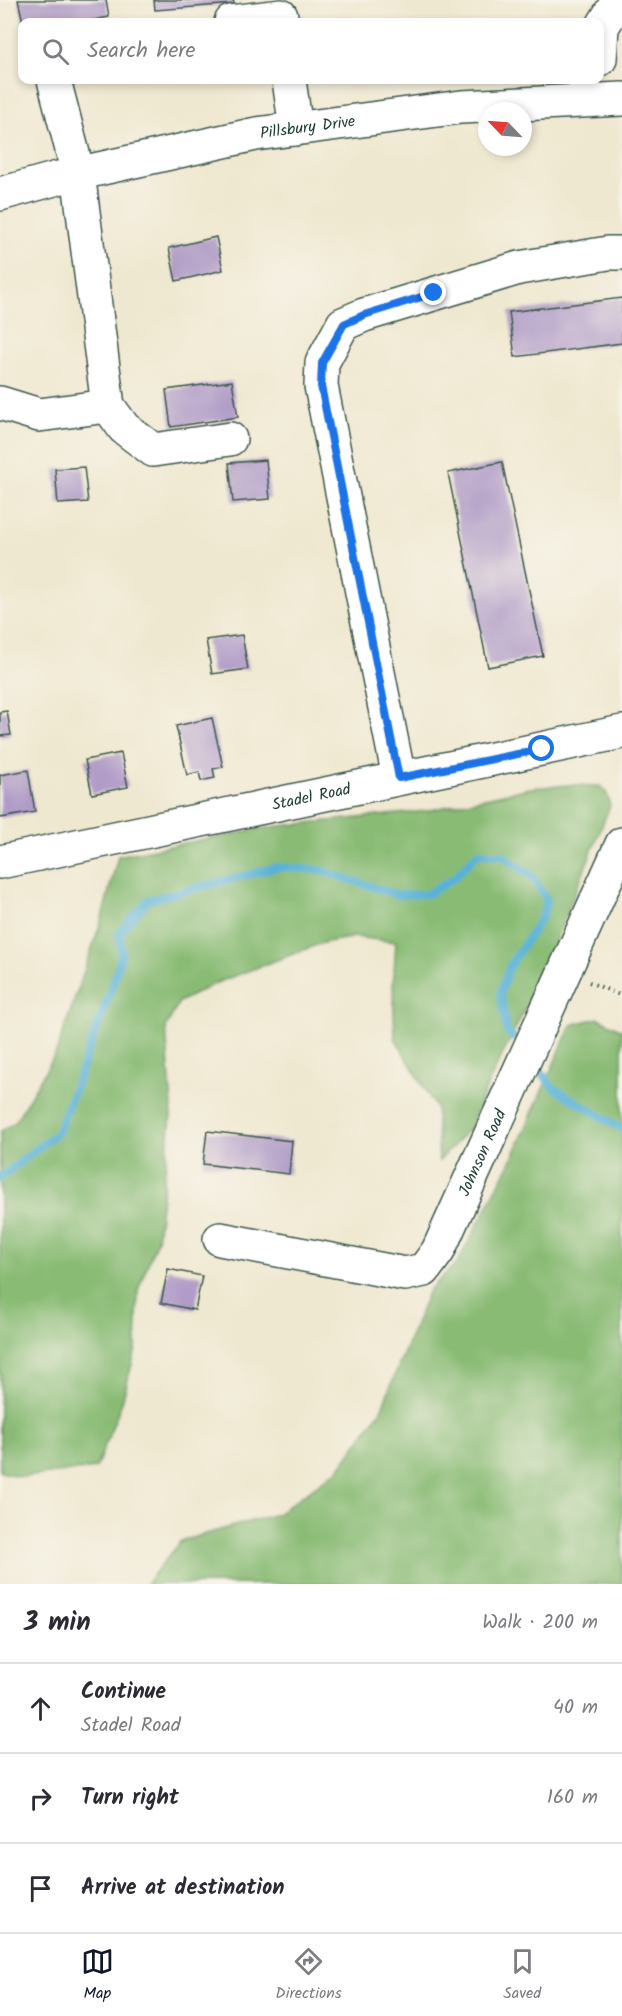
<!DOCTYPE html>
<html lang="en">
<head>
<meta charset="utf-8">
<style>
  :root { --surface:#fff; --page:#f7f7f7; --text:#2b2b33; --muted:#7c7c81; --line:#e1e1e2; --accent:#111827 }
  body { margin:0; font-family:Kalam,sans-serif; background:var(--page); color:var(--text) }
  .compass { position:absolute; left:478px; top:102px; width:54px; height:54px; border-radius:50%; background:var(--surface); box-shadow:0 3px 9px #0003; rotate:295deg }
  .stop { position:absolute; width:18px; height:18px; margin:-14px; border:4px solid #1a73e8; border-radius:50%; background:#fff }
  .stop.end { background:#1a73e8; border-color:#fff; box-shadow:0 2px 6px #0008 }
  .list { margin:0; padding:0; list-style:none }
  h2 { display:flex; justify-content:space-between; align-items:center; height:78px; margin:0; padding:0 24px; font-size:26px }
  h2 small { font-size:20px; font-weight:400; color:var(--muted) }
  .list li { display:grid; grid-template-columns:39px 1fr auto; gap:18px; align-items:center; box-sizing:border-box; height:90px; padding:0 24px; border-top:2px solid var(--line) }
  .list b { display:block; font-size:22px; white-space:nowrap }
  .list p { margin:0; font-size:20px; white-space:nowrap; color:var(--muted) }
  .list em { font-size:20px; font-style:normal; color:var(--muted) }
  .icon { flex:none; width:33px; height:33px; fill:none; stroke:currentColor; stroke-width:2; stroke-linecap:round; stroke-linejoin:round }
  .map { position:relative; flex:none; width:622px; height:1584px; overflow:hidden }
  .search { position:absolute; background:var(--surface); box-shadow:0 3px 9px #0003; left:18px; right:18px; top:18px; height:66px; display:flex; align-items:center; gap:15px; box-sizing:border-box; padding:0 21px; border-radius:12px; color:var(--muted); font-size:22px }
  .sheet { height:348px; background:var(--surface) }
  nav { display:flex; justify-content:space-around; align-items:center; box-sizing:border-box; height:84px; border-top:2px solid var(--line); background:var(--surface); font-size:16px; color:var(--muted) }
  nav a { display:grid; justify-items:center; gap:3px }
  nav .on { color:var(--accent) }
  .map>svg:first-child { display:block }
  .forest { fill:#89bb74; stroke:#547c54; stroke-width:1.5 }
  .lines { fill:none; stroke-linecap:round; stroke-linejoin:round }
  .stream { stroke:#59b2d7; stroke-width:8 }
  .building { fill:#b09cc7 }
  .minor-casing { stroke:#3e574b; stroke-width:36 }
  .highway-casing { stroke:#3e574b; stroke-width:36 }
  .path { stroke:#3e574b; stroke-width:4; stroke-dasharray:1.5 4.5; stroke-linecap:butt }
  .minor { stroke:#fff; stroke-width:33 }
  .highway { stroke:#fff; stroke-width:33 }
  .route { stroke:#1a73e8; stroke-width:8 }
  .labels { text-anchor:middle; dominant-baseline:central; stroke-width:4.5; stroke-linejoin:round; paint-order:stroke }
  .street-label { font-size:16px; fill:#1f3d34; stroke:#f7f3e8 }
</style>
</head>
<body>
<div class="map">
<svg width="622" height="1584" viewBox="0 0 622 1584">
  <rect width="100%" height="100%" fill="#f7f3e8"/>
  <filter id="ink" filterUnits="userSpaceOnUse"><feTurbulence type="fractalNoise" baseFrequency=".0167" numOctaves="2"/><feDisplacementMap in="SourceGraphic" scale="12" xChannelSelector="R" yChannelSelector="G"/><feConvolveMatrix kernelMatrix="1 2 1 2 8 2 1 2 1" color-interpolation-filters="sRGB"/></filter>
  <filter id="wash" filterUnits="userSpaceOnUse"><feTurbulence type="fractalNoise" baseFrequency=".008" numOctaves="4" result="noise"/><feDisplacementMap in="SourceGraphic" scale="24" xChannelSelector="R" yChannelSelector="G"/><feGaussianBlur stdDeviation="1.35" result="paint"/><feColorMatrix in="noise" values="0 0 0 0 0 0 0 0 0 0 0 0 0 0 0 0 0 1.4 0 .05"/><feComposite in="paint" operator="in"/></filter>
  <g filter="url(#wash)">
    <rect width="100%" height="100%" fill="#efe8d0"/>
    <g class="forest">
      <polygon points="568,785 600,786 607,794 610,806 540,979 488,1084 471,1127 439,1161 436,1108 395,1038 393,986 396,942 355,937 322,943 216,983 179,1002 166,1027 172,1108 157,1240 138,1290 136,1349 122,1402 96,1468 24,1477 0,1472 0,1132 15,1122 56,1053 101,922 118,856 270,827 426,811 530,788"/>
      <polygon points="598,1018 622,1030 622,1584 146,1584 181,1541 277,1514 339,1469 381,1410 429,1290 458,1262 511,1161 571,1025"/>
    </g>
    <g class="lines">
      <g class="stream">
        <polyline points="540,1071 554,1088 622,1129"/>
        <polyline points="0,1178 58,1132 111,990 122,953 119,933 148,900 278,867 320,870 398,895 428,894 454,878 478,853 502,855 532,876 547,900 542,917 510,965 500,993 507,1031 514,1038"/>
      </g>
    </g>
    <g id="blocks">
      <g class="building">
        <polygon points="18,0 106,0 109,17 83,22 23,22"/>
        <polygon points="154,0 233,0 234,4 155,10"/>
        <polygon points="216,237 223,270 176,281 169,248"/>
        <polygon points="622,298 622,343 515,357 509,312"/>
        <polygon points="232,381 238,417 171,427 166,390"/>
        <polygon points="266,460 270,499 233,502 229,463"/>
        <polygon points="502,462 543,656 488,667 448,473"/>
        <polygon points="84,467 88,502 58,504 55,469"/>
        <polygon points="242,635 248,669 212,674 206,640"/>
        <polygon points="7,711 11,735 0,736 0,712"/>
        <polygon points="212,718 223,767 213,769 215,778 201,781 199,772 187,775 176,726"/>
        <polygon points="121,753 128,787 92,794 85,760"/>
        <polygon points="28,770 35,812 0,818 0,775"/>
        <polygon points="207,1131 292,1141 289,1174 203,1164"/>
        <polygon points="168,1269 202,1276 195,1310 161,1303"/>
      </g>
    </g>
  </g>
  <g filter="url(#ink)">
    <use href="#blocks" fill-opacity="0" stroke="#3e574b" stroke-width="1.5"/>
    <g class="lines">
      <defs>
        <g id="minor">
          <polyline points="231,22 281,16"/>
          <polyline points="600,59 602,27 616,4 622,3"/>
          <polyline points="54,80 78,173 108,406 124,428 153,450 230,439"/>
          <polyline points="289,80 296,129"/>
          <polyline points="0,403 39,415 108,406"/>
          <polyline points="399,778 321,386 322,363 343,324 364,315 519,268 608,253 622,253"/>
          <path id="s1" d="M0,862L622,732"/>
          <path id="s2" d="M220,1239L405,1274L424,1270L438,1251L622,844"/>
        </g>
        <g id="highway">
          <path id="s3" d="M0,194L58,178L256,134L461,107L622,99"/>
        </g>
      </defs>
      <use href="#minor" class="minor-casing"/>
      <use href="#highway" class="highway-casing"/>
      <polyline class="path" points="589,982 622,996"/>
      <use href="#minor" class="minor"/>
      <use href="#highway" class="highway"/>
    </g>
  </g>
  <g class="lines" filter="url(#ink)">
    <polyline class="route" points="434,293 364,315 344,324 322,363 321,386 399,778 542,749"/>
  </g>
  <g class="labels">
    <g class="street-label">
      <text stroke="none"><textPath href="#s3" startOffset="315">Pillsbury Drive</textPath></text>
      <text stroke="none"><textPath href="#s1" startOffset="318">Stadel Road</textPath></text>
      <text stroke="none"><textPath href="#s2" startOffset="339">Johnson Road</textPath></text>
    </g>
  </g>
</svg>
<svg class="compass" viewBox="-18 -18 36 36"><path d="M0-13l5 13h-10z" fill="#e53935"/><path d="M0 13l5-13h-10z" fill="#7c7c81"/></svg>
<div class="stop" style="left:542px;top:749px"></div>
<div class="stop end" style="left:434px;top:293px"></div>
<div class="search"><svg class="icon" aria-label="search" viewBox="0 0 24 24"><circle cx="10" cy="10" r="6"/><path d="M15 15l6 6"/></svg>Search here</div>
</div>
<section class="sheet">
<h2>3 min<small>Walk · 200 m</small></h2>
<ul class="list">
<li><svg class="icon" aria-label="ahead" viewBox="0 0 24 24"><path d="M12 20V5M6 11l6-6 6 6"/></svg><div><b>Continue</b><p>Stadel Road</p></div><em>40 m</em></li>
<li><svg class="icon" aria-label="right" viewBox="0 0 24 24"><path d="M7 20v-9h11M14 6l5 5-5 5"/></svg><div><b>Turn right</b></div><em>160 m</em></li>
<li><svg class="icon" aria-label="arrive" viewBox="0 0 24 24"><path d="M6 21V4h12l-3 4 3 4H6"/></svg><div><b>Arrive at destination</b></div></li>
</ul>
</section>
<nav>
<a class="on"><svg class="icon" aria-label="map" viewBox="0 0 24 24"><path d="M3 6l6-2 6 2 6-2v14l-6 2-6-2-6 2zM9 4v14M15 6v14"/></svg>Map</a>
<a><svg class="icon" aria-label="directions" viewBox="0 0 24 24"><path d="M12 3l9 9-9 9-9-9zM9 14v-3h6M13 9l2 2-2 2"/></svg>Directions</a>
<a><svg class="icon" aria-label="saved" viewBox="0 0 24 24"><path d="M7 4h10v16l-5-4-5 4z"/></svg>Saved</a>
</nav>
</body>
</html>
